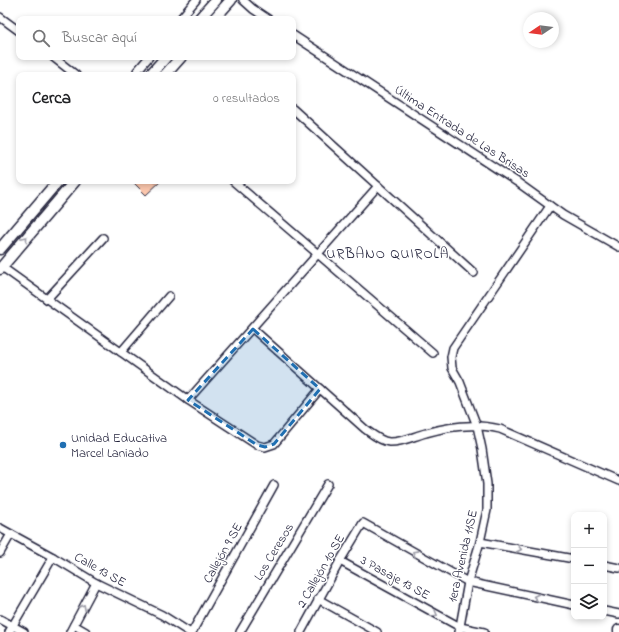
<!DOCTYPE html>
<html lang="es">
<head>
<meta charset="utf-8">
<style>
  :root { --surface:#fff; --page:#f6f6f6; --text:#202124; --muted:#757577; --line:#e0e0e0 }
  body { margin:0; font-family:"Indie Flower",sans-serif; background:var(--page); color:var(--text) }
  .controls { position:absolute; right:12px; bottom:12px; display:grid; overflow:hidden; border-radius:8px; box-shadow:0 2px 6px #0003 }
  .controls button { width:36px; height:36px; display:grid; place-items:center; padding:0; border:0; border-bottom:1px solid var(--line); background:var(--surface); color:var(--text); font:20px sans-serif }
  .compass { position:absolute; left:523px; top:12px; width:36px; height:36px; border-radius:50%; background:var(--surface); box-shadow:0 2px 6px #0003; rotate:257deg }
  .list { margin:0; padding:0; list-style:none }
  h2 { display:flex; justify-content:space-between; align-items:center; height:52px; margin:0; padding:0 16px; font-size:17px }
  h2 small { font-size:13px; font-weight:400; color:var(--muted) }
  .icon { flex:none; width:22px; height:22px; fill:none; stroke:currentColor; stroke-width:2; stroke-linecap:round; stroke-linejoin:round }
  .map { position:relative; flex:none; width:619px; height:632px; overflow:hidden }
  .search { position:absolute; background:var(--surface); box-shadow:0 2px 6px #0003; left:16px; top:16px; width:280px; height:44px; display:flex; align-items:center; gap:10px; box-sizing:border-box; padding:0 14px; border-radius:8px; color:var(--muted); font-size:15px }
  .panel { position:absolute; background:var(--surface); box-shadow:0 2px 6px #0003; left:16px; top:72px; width:280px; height:112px; border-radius:8px }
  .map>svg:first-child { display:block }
  .building { fill:#fdc8ae; stroke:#22223b }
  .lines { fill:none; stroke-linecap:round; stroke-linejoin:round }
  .street-casing { stroke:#22223b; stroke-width:10 }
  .secondary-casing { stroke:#22223b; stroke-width:13 }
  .street { stroke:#fff; stroke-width:7 }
  .secondary { stroke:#fff; stroke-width:10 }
  .oneway { stroke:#9c9ca7 }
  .marked { fill:#1f6fb2; fill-opacity:0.2; stroke:#1f6fb2; stroke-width:3; stroke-dasharray:8 5; stroke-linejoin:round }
  .poi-dot { fill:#1f6fb2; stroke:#fff; stroke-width:1.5 }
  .labels { text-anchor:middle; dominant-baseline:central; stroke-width:3; stroke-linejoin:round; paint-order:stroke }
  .street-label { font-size:13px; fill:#22223b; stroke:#fff }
  .poi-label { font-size:13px; fill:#22223b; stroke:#fff; text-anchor:start }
  .neighbourhood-label { font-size:14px; letter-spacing:1px; fill:#22223b; stroke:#fff }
</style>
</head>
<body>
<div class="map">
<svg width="619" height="632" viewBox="0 0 619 632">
  <rect width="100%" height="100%" fill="#fff"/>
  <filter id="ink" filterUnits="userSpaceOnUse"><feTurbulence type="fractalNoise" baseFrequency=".025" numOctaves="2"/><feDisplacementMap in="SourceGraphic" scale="8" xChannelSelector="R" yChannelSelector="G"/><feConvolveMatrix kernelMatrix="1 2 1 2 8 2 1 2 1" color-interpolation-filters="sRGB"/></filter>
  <g filter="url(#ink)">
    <polygon class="building" points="132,181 161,181 146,195"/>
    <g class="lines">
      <defs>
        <g id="street">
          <polyline points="243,0 253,9 268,19"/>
          <polyline points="0,17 19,31"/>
          <polyline points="180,19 196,0"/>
          <polyline points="293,35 517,182 563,215 619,247"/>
          <polyline points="53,57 76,75"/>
          <polyline points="136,75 137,71 149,57"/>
          <polyline points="293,109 474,273"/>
          <polyline points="233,181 433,353"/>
          <polyline points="2,267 188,400 257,445 265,447 274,444 320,389"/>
          <polyline points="47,299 103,238"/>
          <path d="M253,329L365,429C372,434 380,441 389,442C401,443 414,436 426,433C449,426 476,423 500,429L619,481"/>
          <polyline points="121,352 169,296"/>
          <polyline points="188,400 378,186"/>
          <polyline points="0,528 53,557 96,583 162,615 189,632"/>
          <polyline points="480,542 574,559"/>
          <polyline points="0,553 11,534"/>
          <polyline points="340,561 460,627 484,632"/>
          <polyline points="604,565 619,568"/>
          <polyline points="318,599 377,632"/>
          <polyline points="604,611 619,614"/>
          <polyline points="0,619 24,632"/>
          <polyline points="74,625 86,632"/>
          <polyline points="9,632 53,557"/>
          <polyline points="70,632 96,583"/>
          <polyline points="192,632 274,485"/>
          <polyline points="240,632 328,484"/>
          <polyline points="301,632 340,561 363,523 468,582 574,605"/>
          <polyline points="459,632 468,582 480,542 487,510 487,484 482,449 477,426 460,382 452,368 451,357 453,348 550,206"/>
        </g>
        <g id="secondary">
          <polyline points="199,19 216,0"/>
          <polyline points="214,19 231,0"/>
          <polyline points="150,75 166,57"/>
          <polyline points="165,75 181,57"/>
          <polyline points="0,249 58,181"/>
          <polyline points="0,269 75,181"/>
          <polyline points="619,632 619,630"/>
        </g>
      </defs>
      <use href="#street" class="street-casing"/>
      <use href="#secondary" class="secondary-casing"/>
      <use href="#street" class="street"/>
      <use href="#secondary" class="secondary"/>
    </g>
    <defs><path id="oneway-chevron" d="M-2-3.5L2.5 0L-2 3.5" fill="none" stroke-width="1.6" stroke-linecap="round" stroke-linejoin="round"/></defs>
    <g class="oneway">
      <use href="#oneway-chevron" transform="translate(25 239) rotate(-50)"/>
      <use href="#oneway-chevron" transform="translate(519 549) rotate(11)"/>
      <use href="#oneway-chevron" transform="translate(415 553) rotate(-151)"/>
      <use href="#oneway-chevron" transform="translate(536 597) rotate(-168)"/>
      <use href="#oneway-chevron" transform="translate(83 607) rotate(-62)"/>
      <use href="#oneway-chevron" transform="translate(435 614) rotate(29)"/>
    </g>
  </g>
  <path class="marked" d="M253,329L320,389L274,444L265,447L257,445L188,400Z"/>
  <circle class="poi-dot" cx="63" cy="445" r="4"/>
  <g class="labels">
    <g class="street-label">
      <text transform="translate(462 132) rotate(33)">Última Entrada de Las Brisas</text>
      <text transform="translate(274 552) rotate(-59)">Los Ceresos</text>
      <text transform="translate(223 553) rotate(-61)">Callejón 9 SE</text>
      <text transform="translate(463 556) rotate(-77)">1era Avenida 11SE</text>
      <text transform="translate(100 570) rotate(29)">Calle 13 SE</text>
      <text transform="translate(321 571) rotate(-60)">2 Callejón 10 SE</text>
      <text transform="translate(395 578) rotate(29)">3 Pasaje 13 SE</text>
    </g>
    <g class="poi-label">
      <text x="71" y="438">Unidad Educativa<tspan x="71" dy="15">Marcel Laniado</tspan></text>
    </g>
    <g class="neighbourhood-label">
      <text x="388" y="254">URBANO QUIROLA</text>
    </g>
  </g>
</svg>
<div class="controls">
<button>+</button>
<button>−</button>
<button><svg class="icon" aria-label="layers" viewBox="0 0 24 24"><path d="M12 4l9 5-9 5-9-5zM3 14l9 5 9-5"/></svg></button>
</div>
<svg class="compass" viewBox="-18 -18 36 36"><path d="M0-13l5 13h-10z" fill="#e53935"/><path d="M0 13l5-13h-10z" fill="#757577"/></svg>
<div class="search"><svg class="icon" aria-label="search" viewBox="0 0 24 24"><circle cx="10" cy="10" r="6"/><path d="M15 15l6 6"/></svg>Buscar aquí</div>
<section class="panel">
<h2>Cerca<small>0 resultados</small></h2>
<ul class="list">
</ul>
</section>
</div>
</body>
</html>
